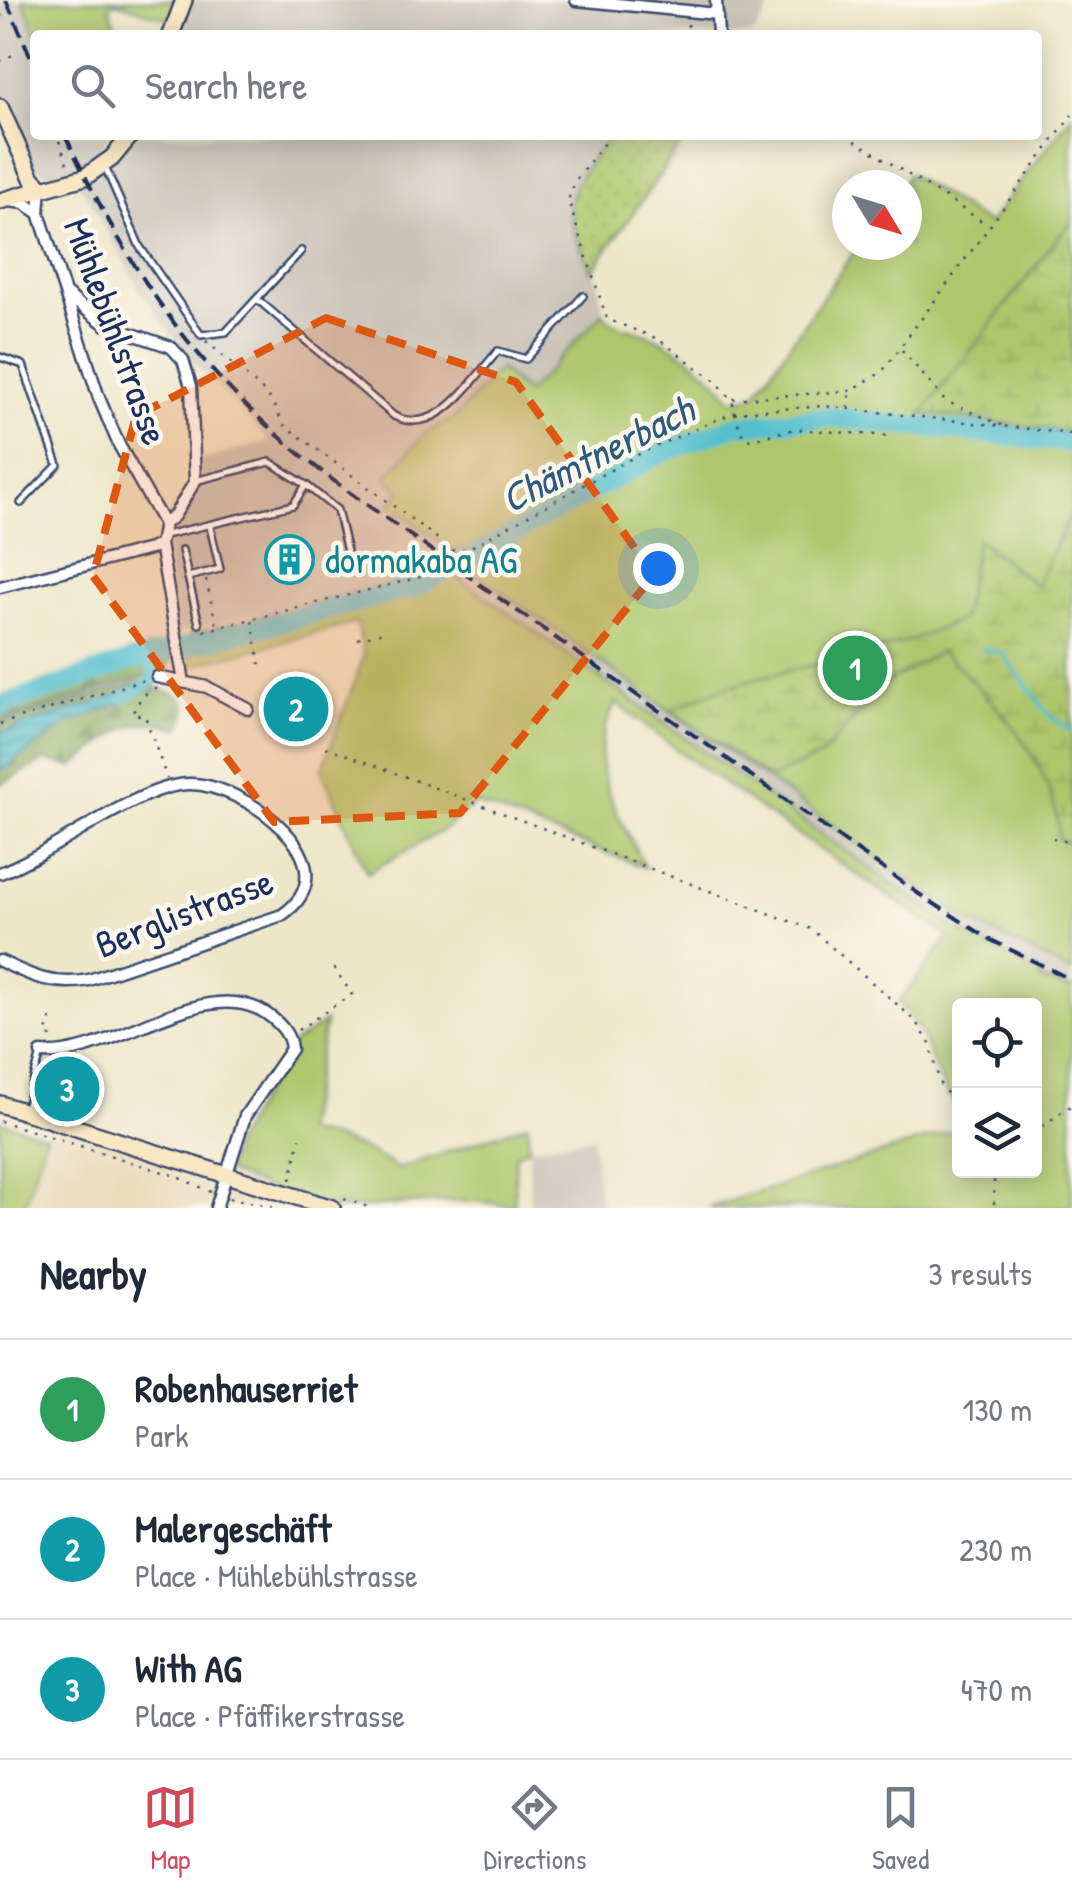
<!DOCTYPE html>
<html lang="en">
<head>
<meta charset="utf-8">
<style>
  :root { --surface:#fff; --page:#f6f6f7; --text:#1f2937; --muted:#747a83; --line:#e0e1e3; --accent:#d1495b }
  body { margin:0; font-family:"Patrick Hand",sans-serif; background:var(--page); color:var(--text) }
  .controls { position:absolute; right:30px; bottom:30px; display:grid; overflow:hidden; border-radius:10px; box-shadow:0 5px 25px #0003 }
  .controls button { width:90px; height:90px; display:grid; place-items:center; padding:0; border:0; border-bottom:2px solid var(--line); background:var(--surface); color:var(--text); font:50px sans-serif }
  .compass { position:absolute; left:832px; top:170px; width:90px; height:90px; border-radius:50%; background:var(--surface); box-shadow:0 5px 25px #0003; rotate:128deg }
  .you { position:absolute; left:658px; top:568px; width:35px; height:35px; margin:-25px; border:8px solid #fff; border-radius:50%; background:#1a73e8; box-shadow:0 0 0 15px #1a73e833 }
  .badge { display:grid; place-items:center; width:65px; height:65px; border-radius:50%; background:var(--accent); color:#fff; font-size:32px; font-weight:700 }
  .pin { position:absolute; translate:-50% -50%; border:5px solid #fff; box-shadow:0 2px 10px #0006 }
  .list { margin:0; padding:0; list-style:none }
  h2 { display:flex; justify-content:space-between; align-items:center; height:130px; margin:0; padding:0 40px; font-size:42px }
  h2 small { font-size:32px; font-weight:400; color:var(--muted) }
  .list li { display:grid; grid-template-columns:65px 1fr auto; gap:30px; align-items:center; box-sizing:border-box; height:140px; padding:0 40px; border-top:2px solid var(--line) }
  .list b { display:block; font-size:38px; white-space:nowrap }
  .list p { margin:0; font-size:32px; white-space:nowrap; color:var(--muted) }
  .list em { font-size:32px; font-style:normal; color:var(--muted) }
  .icon { flex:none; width:55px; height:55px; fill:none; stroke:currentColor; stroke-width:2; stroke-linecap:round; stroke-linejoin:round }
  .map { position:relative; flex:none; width:1072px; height:1208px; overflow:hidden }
  .search { position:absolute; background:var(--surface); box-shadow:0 5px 25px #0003; left:30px; right:30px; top:30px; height:110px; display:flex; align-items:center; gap:25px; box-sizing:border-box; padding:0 35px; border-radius:10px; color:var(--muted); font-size:38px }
  .sheet { height:550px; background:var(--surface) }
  nav { display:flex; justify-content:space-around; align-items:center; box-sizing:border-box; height:140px; border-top:2px solid var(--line); background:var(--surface); font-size:28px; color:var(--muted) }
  nav a { display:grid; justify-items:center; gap:5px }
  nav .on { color:var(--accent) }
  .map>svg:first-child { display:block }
  .built { fill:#e9d9ba }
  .industrial { fill:#c9c3b8 }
  .grass { fill:#aec66c; stroke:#647a65; stroke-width:2.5 }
  .forest { fill:url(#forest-firs); stroke:#526d5f; stroke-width:2.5 }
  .wetland { fill:url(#wetland-marsh); stroke:#647a65; stroke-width:2.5 }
  .park { fill:url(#park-dots); stroke:#647a65; stroke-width:2.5 }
  .water { fill:url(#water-rules); stroke:#387796; stroke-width:2.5 }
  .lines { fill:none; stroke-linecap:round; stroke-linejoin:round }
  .stream { stroke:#54bfce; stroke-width:4 }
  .canal { stroke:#54bfce; stroke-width:11 }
  .river { stroke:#54bfce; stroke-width:20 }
  .lane-casing { stroke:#3a4a6e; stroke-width:10 }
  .street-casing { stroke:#3a4a6e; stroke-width:15 }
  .secondary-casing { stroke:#3a4a6e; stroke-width:20 }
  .path { stroke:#3a4a6e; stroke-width:2.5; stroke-dasharray:2.5 8; stroke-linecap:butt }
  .lane { stroke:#fff; stroke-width:5 }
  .street { stroke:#fff; stroke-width:10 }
  .secondary { stroke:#f9e7c3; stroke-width:15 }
  .rail { stroke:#1b2f5e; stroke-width:4; stroke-dasharray:15 8; stroke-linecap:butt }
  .marked { fill:#de5710; fill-opacity:0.2; stroke:#de5710; stroke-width:8; stroke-dasharray:20 12; stroke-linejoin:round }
  .labels { text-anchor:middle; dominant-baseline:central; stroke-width:9; stroke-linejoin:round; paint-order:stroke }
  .street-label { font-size:38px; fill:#1b2f5e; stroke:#fbf7ec }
  .culture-label { font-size:38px; fill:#0d838f; stroke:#fbf7ec; text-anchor:start }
  .water-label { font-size:40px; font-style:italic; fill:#2c5a80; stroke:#fbf7ec }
</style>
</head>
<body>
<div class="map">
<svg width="1072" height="1208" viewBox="0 0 1072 1208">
  <defs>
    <pattern id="forest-firs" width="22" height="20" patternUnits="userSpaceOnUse" patternTransform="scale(2.5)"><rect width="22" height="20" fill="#8aab60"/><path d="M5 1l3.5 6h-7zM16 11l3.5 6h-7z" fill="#708c52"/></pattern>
    <pattern id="wetland-marsh" width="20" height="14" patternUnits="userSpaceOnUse" patternTransform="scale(2.5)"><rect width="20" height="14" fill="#aec66c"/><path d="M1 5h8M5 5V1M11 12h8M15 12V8" fill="none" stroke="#95aa60"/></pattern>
    <pattern id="park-dots" width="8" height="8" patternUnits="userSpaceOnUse" patternTransform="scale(2.5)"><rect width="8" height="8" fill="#aec66c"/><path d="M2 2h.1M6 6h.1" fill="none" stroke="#95aa60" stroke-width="1.8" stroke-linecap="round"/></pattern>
    <pattern id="water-rules" width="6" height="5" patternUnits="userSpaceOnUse" patternTransform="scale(2.5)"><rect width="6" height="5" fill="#54bfce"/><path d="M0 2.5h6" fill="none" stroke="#459caa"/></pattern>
  </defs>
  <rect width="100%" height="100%" fill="#fbf7ec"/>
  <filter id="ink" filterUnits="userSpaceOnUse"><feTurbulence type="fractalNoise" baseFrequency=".01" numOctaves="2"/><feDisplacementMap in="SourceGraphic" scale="20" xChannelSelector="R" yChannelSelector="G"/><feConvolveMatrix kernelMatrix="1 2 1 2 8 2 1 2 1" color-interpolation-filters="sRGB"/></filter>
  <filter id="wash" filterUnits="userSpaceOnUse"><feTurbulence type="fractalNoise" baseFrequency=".0048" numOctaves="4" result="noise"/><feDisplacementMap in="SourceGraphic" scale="40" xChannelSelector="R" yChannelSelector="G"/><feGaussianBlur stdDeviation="2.25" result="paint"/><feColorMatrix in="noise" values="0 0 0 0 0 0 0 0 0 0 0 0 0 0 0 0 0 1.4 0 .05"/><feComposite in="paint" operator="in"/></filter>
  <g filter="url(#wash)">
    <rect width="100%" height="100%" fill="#ede6c8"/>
    <polygon class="built" points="51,1119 332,1208 24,1208"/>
    <g class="industrial">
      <polygon points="0,0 104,0 119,35 35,35 35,135 108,135 101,155 104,164 131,135 610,135 576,180 568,210 598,283 603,313 527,393 499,369 456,417 426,433 403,492 391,505 450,549 469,548 461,561 445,571 173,634 164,524 195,481 195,462 269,441 184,352 140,290 85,192 64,173 50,175 30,165 0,95"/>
      <polygon points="184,0 776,0 753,35 171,35"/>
      <polygon points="470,569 963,918 1072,972 1072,989 1039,980 956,929 461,580"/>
      <polygon points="592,1137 601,1208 530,1208 529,1148"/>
    </g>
    <g class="grass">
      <polygon points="23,0 177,0 170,20 117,2 109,7 119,35 37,35"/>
      <path d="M1072,115V972L963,918L471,570L461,580L956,929L1042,975L1040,980L1072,989V1208H708L959,1129L960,1170H1034V1006H960L959,1110C928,1073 935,1041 898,1003L949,937L708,773L616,703C580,765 617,808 644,867L475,803L445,829L367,873L322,770L364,656L357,623L190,666V634L445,571L461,561L468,549H450L390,505L402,492L386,477L426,433L456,417L499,369L527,393L603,313C614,329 635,328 652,336C680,349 715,374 732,400L754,396L859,245H907V185H901L909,174L988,224Z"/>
      <path d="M325,1022L304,1132C340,1138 368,1149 398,1169L528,1124L529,1148L516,1154L514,1206C455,1194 398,1208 337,1208C301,1206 260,1183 226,1172L233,1145L291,1045Z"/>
      <polygon points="0,1121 46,1135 24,1208 0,1208"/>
    </g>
    <g class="forest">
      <polygon points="167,652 171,662 166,670 0,721 0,706"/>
      <path d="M157,677V689C184,694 195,704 179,729C131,709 110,740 72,767L45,760L0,785V724Z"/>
    </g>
    <g class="wetland">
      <polygon points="1072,220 1072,432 922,413"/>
      <path d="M1072,512V843L1059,840C1059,765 992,698 941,651L883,685L822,755L769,779L671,710C762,662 871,667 962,618L977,539L1036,585Z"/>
    </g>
    <path class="park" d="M610,135H688L592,271C556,197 565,197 610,135Z"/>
    <polygon class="water" points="123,694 124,701 67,724 0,771 0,733"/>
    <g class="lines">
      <polyline class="stream" points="983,649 1002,653 1050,716 1072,731"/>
      <g class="canal">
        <polyline points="150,656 152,674"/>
        <polyline points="123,698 153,681"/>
      </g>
      <polyline class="river" points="0,706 137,659 414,588 660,454 733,426 828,417 1072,443"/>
    </g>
  </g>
  <g filter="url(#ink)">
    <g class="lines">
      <defs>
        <g id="lane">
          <polyline points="105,167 140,247 201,335 226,332 301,251"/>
          <path d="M257,299L394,416C438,438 471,381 498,351L526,359L583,296"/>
          <polyline points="0,357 23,365 58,465 21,503"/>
          <polyline points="195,481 270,462 306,485"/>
          <polyline points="165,535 293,505 306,485 337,510 349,560"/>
          <polyline points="182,550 188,577"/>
          <polyline points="199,624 188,577 220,569 210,527"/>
          <polyline points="26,1108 41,1053"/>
        </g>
        <g id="street">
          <polyline points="576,0 717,14"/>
          <polyline points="716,0 718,35"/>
          <polyline points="41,187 39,213 99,398 119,445 164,524"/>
          <polyline points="8,201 24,203 39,213"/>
          <polyline points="66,294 106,325 171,347 183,360 191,386 195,481 174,516 164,524"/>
          <polyline points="160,544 184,682"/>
          <polyline points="0,587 150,549 160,544 164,524"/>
          <polyline points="157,677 207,687 248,709"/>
          <path d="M0,873C54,853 136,786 188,784C243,782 356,864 282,915L89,980C54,987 31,976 0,961"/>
          <path d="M41,1053C112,1059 209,968 271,1017C282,1026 290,1035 291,1049L245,1116L216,1208"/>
        </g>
        <g id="secondary">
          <polyline points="171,35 184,0"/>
          <polyline points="0,107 32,178 41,187"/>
          <polyline points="0,201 85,177 112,158 131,135"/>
          <polyline points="0,1104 332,1208"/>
        </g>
      </defs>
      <use href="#lane" class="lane-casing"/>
      <use href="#street" class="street-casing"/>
      <use href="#secondary" class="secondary-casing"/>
      <g class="path">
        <polyline points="0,16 3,15"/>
        <polyline points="681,35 689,24"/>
        <polyline points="0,61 19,52"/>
        <polyline points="610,135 576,180 568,200 607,319 658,339 717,382 732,400 740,431 747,440 796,429 888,436"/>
        <polyline points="846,135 988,225"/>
        <polyline points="59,141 68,166"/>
        <polyline points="206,341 268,395 284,425 454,551 469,548 645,451 735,412 824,406 1072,434"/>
        <polyline points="902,350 945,401 1004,426"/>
        <polyline points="733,399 850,391 882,372 1072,115"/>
        <polyline points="848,408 850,393"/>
        <polyline points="206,580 217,626"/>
        <polyline points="252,621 260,664"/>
        <polyline points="204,631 445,571 461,561 469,549"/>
        <polyline points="358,639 383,632"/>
        <polyline points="156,688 142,696 132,714 145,716 167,779"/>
        <polyline points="0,724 148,679"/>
        <polyline points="326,747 811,929 917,1022 930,1044 940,1084 960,1110"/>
        <polyline points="1053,838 1072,843"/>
        <polyline points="51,1018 46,1035 58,1040"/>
        <polyline points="298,1030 352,994 330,963"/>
        <polyline points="0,1121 176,1176 211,1192"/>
        <polyline points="1034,1132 1072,1105"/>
        <polyline points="994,1170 994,1208"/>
        <polyline points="291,1180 300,1138"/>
        <polyline points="229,1198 278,1208"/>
        <polyline points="344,1199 371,1208"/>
      </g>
      <use href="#lane" class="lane"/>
      <use href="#street" class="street"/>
      <use href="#secondary" class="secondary"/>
      <g class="rail">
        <polyline points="6,0 35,67"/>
        <path d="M65,135C142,297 213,395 360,500L919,894L989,939L1072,980"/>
      </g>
    </g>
  </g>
  <path class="marked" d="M326,318L516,382L654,575L460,813L274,822L93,576L136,416Z"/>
  <defs>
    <symbol id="building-ring" viewBox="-11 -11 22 22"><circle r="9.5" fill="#fbf7ec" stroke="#0f9aa8" stroke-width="1.5"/><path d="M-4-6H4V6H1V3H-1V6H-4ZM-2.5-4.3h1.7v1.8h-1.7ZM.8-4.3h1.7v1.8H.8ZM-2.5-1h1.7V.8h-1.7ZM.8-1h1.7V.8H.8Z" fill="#0f9aa8"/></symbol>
  </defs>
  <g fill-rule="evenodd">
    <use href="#building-ring" x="262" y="532" width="55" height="55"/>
  </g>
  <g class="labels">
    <g class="street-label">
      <text transform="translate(117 331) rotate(70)">Mühlebühlstrasse</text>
      <text transform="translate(184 912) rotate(-21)">Berglistrasse</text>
    </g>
    <g class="culture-label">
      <text x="325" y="559">dormakaba AG</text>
    </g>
    <g class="water-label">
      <text transform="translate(597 453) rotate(-27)">Chämtnerbach</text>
    </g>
  </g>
</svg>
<div class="controls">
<button><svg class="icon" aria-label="locate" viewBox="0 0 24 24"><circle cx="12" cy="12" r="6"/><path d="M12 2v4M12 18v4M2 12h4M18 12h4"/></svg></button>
<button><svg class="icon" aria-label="layers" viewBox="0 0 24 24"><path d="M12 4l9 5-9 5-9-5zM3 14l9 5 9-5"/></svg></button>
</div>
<svg class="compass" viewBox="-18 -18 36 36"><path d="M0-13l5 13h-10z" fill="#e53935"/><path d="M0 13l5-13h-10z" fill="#747a83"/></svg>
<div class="you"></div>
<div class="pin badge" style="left:855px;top:668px;background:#2e9e5b">1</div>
<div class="pin badge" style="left:296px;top:709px;background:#0f9aa8">2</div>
<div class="pin badge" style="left:67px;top:1089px;background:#0f9aa8">3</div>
<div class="search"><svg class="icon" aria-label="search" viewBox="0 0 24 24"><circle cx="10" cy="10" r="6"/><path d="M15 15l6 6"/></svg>Search here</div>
</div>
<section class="sheet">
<h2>Nearby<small>3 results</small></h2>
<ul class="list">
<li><span class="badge" style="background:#2e9e5b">1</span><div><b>Robenhauserriet</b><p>Park</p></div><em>130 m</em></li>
<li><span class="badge" style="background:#0f9aa8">2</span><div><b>Malergeschäft</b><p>Place · Mühlebühlstrasse</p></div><em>230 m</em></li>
<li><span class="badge" style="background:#0f9aa8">3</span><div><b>With AG</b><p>Place · Pfäffikerstrasse</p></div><em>470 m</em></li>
</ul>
</section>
<nav>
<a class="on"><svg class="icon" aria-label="map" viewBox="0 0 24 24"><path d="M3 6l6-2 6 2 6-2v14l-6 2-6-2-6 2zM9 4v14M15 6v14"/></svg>Map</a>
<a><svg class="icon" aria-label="directions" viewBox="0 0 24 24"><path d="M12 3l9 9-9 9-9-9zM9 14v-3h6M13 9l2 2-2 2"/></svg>Directions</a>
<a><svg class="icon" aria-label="saved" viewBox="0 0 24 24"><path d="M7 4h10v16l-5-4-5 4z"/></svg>Saved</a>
</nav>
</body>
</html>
